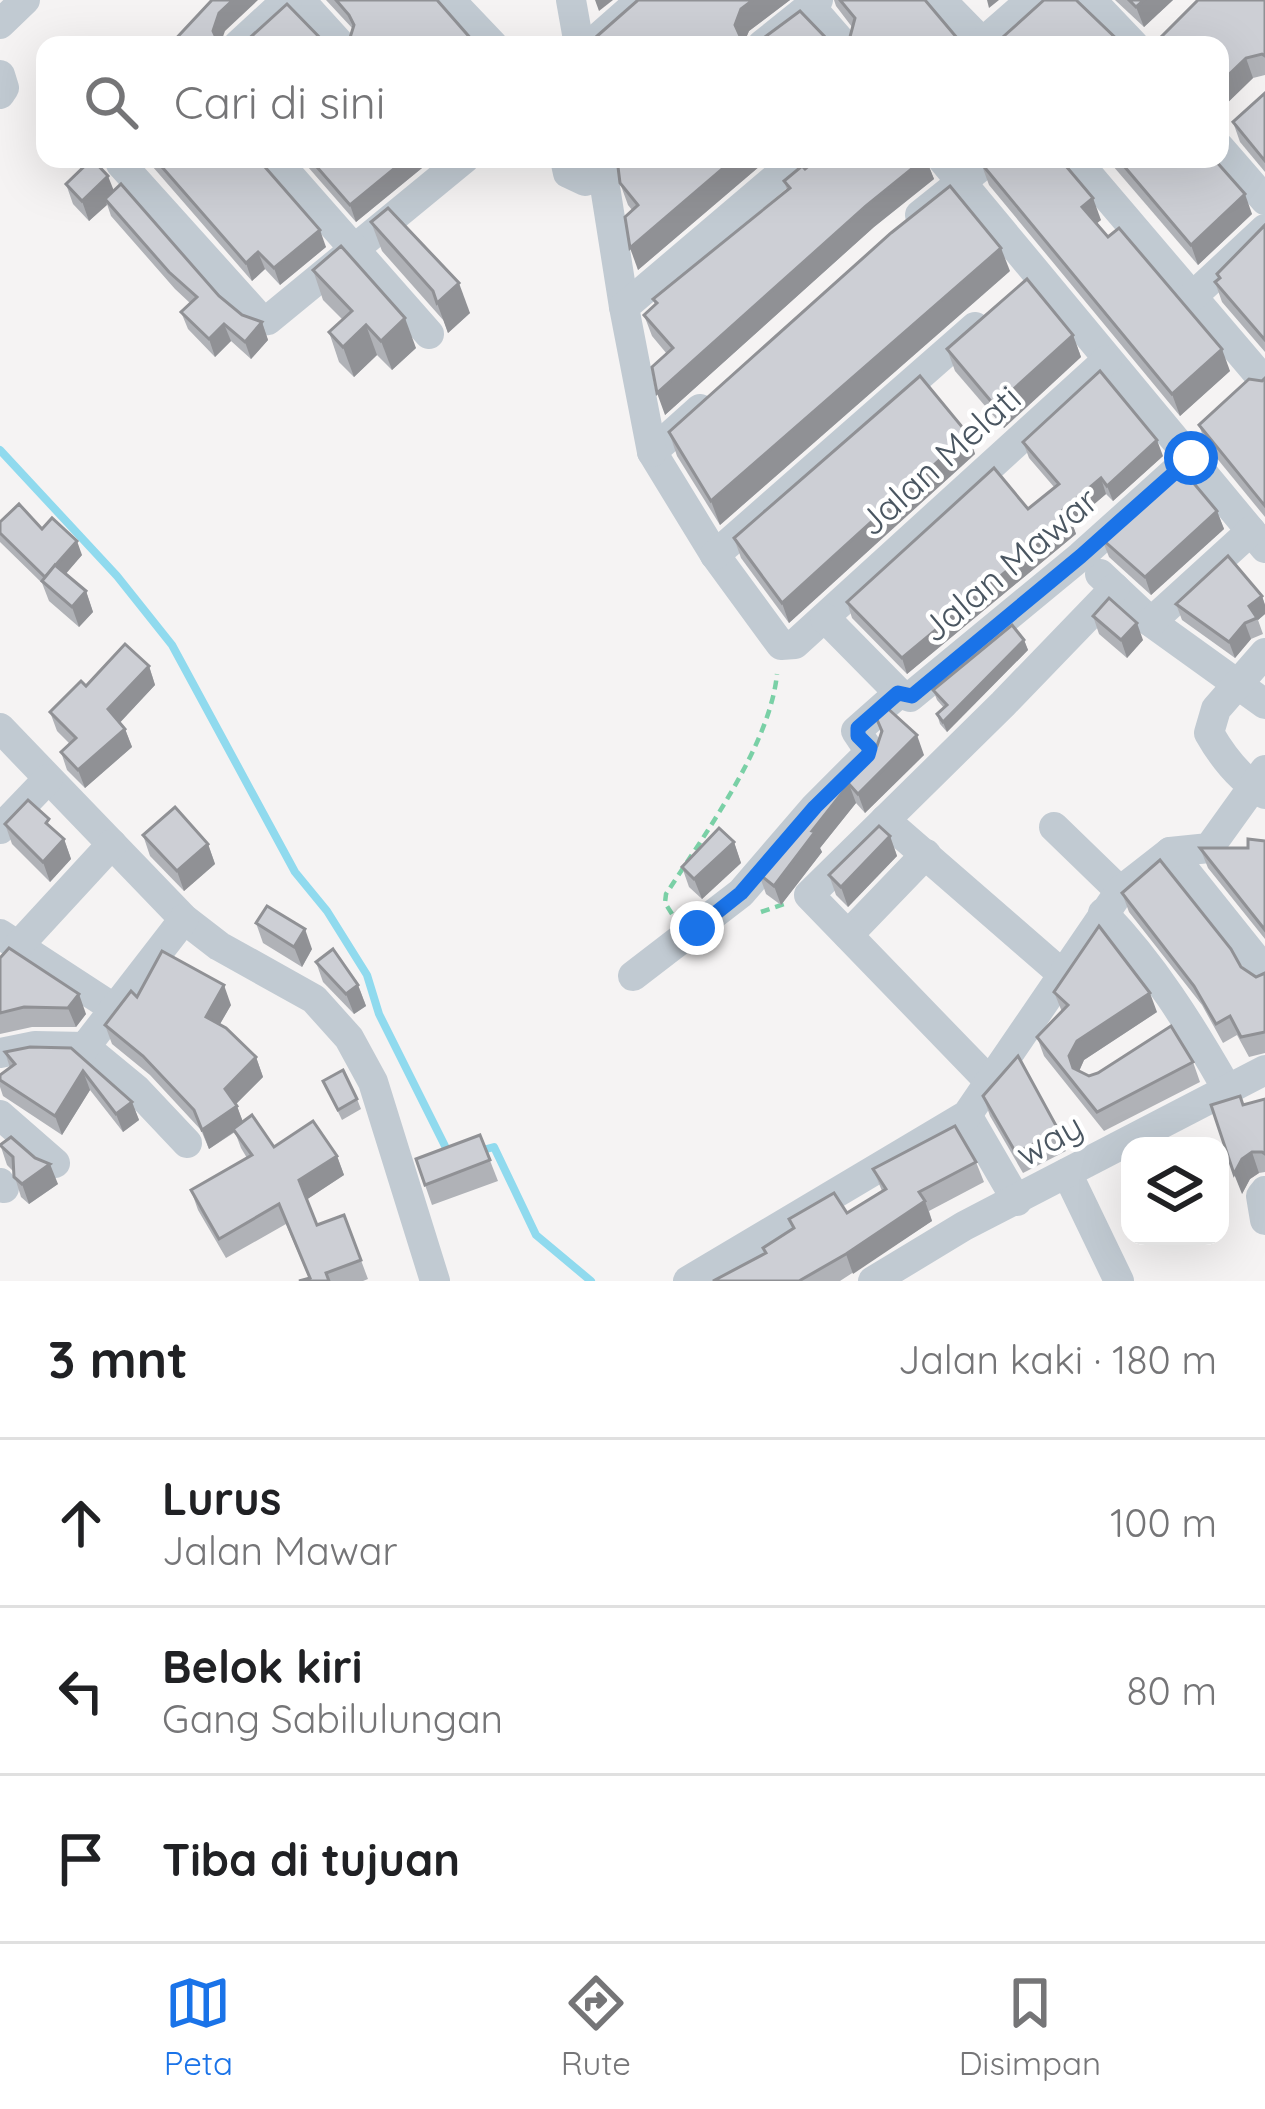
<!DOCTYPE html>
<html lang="id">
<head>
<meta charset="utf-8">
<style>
  :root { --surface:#fff; --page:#f6f6f6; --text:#202124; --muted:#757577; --line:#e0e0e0; --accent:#1a73e8 }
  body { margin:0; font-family:Quicksand,sans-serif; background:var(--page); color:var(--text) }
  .controls { position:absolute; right:36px; bottom:36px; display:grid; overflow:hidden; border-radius:24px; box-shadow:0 12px 48px #0002 }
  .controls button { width:108px; height:108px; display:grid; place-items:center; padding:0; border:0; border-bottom:3px solid var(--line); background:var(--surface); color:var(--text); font:60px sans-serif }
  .stop { position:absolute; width:36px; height:36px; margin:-27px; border:9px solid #1a73e8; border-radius:50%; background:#fff }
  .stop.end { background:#1a73e8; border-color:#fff; box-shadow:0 3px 12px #0008 }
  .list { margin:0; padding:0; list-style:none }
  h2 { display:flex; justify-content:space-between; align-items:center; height:156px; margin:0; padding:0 48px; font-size:51px }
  h2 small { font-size:39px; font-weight:400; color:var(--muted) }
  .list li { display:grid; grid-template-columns:78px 1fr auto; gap:36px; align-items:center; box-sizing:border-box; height:168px; padding:0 48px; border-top:3px solid var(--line) }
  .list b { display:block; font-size:45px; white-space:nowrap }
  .list p { margin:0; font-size:39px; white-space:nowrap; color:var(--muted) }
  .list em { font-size:39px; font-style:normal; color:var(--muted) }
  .icon { flex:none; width:66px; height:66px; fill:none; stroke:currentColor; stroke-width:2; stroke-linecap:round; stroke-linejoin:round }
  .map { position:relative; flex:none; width:1265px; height:1281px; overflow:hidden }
  .search { position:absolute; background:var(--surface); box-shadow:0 12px 48px #0002; left:36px; right:36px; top:36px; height:132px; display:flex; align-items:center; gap:30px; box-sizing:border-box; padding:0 42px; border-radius:24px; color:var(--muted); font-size:45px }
  .sheet { height:660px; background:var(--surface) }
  nav { display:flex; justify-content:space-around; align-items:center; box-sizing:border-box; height:168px; border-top:3px solid var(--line); background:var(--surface); font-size:33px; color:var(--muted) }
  nav a { display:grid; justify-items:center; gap:6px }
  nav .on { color:var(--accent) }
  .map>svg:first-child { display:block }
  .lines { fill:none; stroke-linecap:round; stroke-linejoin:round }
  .stream { stroke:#90daee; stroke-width:8 }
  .path { stroke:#7ad0a6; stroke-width:4.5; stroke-dasharray:9 6; stroke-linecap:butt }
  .minor { stroke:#c1cad2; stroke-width:30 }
  .wall { fill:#b0b2b7 }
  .shaded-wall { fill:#909195 }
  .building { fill:#cdcfd5; stroke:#909195; stroke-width:3 }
  .route { stroke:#1a73e8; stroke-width:15 }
  .labels { text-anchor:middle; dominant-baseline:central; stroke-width:9; stroke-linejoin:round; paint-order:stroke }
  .street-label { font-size:36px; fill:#4a5661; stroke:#fff }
</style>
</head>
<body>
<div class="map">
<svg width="1265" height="1281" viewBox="0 0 1265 1281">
  <rect width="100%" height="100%" fill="#f5f3f3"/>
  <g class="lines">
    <g class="stream">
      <polyline points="0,450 117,576 172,645 295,872 327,911 367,975 379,1014 449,1154"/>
      <polyline points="479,1151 494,1147 536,1235 591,1281"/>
    </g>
    <g class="path">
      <polyline points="761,912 784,904"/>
      <path d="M672,914L665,903L666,894C705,834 770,745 777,674"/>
    </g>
    <g class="minor">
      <polyline points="300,0 341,45"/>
      <polyline points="450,0 493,45"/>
      <polyline points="571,0 579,45"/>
      <polyline points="941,0 985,45"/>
      <polyline points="1091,0 1134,45"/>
      <polyline points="810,6 844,45"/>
      <polyline points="0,24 25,0"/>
      <polyline points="983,42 1031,0"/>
      <polyline points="238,45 287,0"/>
      <polyline points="590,45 641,0"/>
      <polyline points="762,45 818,0"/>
      <polyline points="0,75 4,88 0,94"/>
      <polyline points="1220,148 1265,200"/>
      <polyline points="121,159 121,164 257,315 268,320 464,159"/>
      <polyline points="275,159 429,334"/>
      <polyline points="565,159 568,173 585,181 603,174 622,159"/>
      <polyline points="942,159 1265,548"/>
      <polyline points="1075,159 1265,382"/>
      <polyline points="603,174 624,307"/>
      <polyline points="920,215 990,159"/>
      <polyline points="1193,296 1265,229"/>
      <polyline points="700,409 652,452 715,555 781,645 795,644 1107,360"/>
      <polyline points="652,452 624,307 798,159"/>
      <polyline points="715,555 975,327"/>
      <polyline points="1100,574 1151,622 1265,704"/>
      <polyline points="825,618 899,693 910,697 1081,556 1191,457"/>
      <polyline points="1151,622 1251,531"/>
      <path d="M1265,653L1216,709L1209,733C1222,756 1241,780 1265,794"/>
      <polyline points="0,728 184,919 219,946 314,999 349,1038 373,1082 435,1281"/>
      <polyline points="885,820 1061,973"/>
      <polyline points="1054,827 1120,891"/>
      <polyline points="0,829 48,779"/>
      <polyline points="1170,852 1255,958 1265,977"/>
      <path d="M1103,913C1153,965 1190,1024 1226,1087"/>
      <polyline points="0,934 115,1009"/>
      <polyline points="848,935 926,854"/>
      <polyline points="18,946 112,844"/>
      <polyline points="633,976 741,893 815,807 870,752 856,731 899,693"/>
      <polyline points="85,1047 136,1089 187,1143"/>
      <polyline points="0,1053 35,1046 85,1047 184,919"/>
      <polyline points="990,1082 809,895 1003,704 1115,588"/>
      <polyline points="0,1115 55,1163"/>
      <polyline points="967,1115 1017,1201"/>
      <polyline points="1067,1173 1119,1281"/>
      <polyline points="0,1183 4,1188"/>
      <polyline points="1265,1191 1261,1196 1265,1220"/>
      <polyline points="688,1281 967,1115 1120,891 1170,852 1209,848 1265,770"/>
      <polyline points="873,1281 964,1226 1265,1070"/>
    </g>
  </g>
  <g class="wall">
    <polygon points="326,0 437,0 473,41 349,41 353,29"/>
    <polygon points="638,0 790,0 749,31 746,38 758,42 839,42 850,37 852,27 836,6 834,0 925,0 963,45 599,45 596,37"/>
    <polygon points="1115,0 1173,0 1144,27"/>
    <polygon points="1265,0 1265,75 1253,78 1220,110 1220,45 1007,45 1004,36 1150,44"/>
    <polygon points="1265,93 1265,172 1240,142 1233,122"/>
    <polygon points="146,159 258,159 326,247 280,285 265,269 252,281"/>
    <polygon points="301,159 433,159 356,222"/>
    <polygon points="768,159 638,270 632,210 628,205 620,183"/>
    <polygon points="817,159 926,159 934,179 874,227 665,415 667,354 652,336 644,315 655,305 653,299 787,190 784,181 805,169"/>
    <polygon points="1107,159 1214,159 1252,214 1198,265"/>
    <polygon points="981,163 1101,220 1096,223 1230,371 1180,416 989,185"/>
    <polygon points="66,184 114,191 219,296 242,315 262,322 268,340 251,359 231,341 215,357 188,329 181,312 190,303 175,289 111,216 107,204 89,221 73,204"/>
    <polygon points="371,222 470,313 448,333 444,321 382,251"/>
    <polygon points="1265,225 1265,352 1222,302 1215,282 1219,279 1217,274"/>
    <polygon points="313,270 416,348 392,370 377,355 354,377 339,362 329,332 342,319 323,300"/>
    <polygon points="1010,271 720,525 677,456 669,432"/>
    <polygon points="1073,335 1081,357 1004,428 955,371 947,349"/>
    <polygon points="1265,378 1265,517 1206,445 1199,425"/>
    <polygon points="968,434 975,454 789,623 741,558 734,538"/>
    <polygon points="1023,442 1163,456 1113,501 1106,494 1072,523 1076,534 907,674 852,618 847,602 1028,509 1054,487 1029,458"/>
    <polygon points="1217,511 1224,529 1151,595 1109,557 1102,539"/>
    <polygon points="0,522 42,529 82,555 65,574 86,591 93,612 79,627 49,601 42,583 0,542"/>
    <polygon points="1262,596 1265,605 1265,614 1258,620 1263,634 1251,639 1235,658 1182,620 1176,604"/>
    <polygon points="1093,616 1143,640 1127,658 1099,634"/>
    <polygon points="1024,640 1028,650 947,732 940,724 937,714 944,708 937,700 933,690"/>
    <polygon points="149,666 155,685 120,722 125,729 132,747 85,788 67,770 61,752 70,744 57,731 50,712 86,686"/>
    <polygon points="875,715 924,755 865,813 856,803 820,848 822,852 781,905 766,894 759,874 877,746 881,734"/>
    <polygon points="5,824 53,829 64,839 71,859 50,882 12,844"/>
    <polygon points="143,835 208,844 215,864 184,891 150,856"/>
    <polygon points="890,836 897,856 848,907 836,895 829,875"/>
    <polygon points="1265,841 1265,939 1208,868 1200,848 1248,848"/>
    <polygon points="734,842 741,863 702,899 689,887 682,867"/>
    <polygon points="1122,893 1256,977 1265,973 1265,1053 1249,1057 1237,1035 1223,1043 1202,1005 1129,912"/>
    <polygon points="256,923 312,949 302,967 263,943"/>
    <polygon points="0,958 86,1014 76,1027 32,1027 0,1034"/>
    <polygon points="316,962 358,985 366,1006 354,1014 323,982"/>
    <polygon points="1054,992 1157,1012 1084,1060 1079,1071 1089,1076 1193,1062 1200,1082 1104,1131 1044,1056 1037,1037 1062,1012"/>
    <polygon points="137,997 231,1005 220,1024 256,1057 263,1077 236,1104 243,1122 274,1147 337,1156 344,1175 306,1200 317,1225 344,1215 368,1279 363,1281 299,1281 309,1278 286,1224 226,1258 198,1210 191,1190 247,1158 241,1148 235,1132 209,1149 201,1130 150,1075 112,1044 105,1025"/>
    <polygon points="71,1048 132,1102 139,1120 123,1132 90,1090 62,1135 3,1096 0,1087 0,1075 10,1068 5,1052"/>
    <polygon points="323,1081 357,1099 361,1109 342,1120"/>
    <polygon points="983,1096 1059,1131 1066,1151 1023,1173 990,1116"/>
    <polygon points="1265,1099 1265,1172 1259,1173 1250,1179 1242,1194 1243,1105"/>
    <polygon points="480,1135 498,1181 432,1205 416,1159"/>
    <polygon points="0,1144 58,1184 29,1204 21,1197 13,1171 7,1165"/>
    <polygon points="976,1162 984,1182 929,1211 932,1221 840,1281 713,1281 765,1253 763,1248 793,1229 789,1219 847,1213 882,1191 873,1169"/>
  </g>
  <g class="shaded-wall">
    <polygon points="233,0 258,0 225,31 220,45 213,31 219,13"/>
    <polygon points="595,0 613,0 599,11"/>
    <polygon points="753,0 790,0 749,31 743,45 735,25 741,9"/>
    <polygon points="987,0 999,0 989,8"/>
    <polygon points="1144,0 1173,0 1144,27 1136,7"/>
    <polygon points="1246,58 1253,78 1220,110 1220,83"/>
    <polygon points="406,159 433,159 356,222 350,205"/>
    <polygon points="734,159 768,159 638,270 630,248"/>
    <polygon points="922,159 926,159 934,179 874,227 665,415 657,393 866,206"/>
    <polygon points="108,176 116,196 105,199 107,205 89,221 82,201"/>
    <polygon points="1245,194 1252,214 1198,265 1191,245"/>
    <polygon points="1093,198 1101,220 1090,229 1082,207"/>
    <polygon points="320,230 326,247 280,285 274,268"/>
    <polygon points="1001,248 1010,271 720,525 711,501"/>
    <polygon points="258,252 265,269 252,281 246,263"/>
    <polygon points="459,283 470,313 448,333 437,303"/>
    <polygon points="405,318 416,348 392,370 381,341"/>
    <polygon points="262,322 268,340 251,359 245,342"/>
    <polygon points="224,324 231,341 215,357 209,339"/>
    <polygon points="366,325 377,355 354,377 343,347"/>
    <polygon points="1073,335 1081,357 1004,428 995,406"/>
    <polygon points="1222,349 1230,371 1180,416 1172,394"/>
    <polygon points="968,434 975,454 789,623 782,603"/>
    <polygon points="1157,440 1163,456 1113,501 1107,486"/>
    <polygon points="1101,478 1106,494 1072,523 1076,534 907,674 902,658 1063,510"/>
    <polygon points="1217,511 1224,529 1151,595 1145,577"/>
    <polygon points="77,541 82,555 52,590 46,577"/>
    <polygon points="86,591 93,612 79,627 72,607"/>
    <polygon points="1262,596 1265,605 1265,614 1258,620 1249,606"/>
    <polygon points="1137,623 1143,640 1127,658 1121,640"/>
    <polygon points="1245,623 1251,639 1235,658 1229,642"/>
    <polygon points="1024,640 1028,650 947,732 943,722"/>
    <polygon points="149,666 155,685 115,728 108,709"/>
    <polygon points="125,729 132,747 85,788 78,770"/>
    <polygon points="917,735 924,755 865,813 858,794"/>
    <polygon points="849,784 856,803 820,848 822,852 781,905 774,886 812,831"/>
    <polygon points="890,836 897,856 848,907 841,887"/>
    <polygon points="64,839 71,859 50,882 43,862"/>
    <polygon points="734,842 741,863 702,899 694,879"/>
    <polygon points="208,844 215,864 184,891 177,871"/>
    <polygon points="305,929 312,949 302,967 294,947"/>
    <polygon points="224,985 231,1005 213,1036 206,1017"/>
    <polygon points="358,985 366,1006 354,1014 346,994"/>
    <polygon points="1150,993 1157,1012 1084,1060 1077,1076 1069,1056 1077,1041"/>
    <polygon points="79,994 86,1014 76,1027 68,1008"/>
    <polygon points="256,1057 263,1077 232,1108 225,1089"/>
    <polygon points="83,1071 90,1090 62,1135 55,1116"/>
    <polygon points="132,1102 139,1120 123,1132 116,1114"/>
    <polygon points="237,1106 244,1125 209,1149 202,1130"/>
    <polygon points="1252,1152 1259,1173 1250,1179 1242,1194 1234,1174 1242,1159"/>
    <polygon points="337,1156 344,1175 306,1200 308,1208 299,1180"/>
    <polygon points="50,1164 58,1184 29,1204 22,1184"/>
    <polygon points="925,1201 932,1221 853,1274 846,1254"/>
  </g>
  <g class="building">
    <polygon points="212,0 233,0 219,13 213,31 218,42 229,45 170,45"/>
    <polygon points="336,0 437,0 473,41 479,45 342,45 349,41 354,25 349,15"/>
    <polygon points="638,0 753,0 741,9 735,25 740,36 758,42 800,11 829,41 839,42 850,37 855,18 840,0 925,0 963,45 603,45 596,37"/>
    <polygon points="1044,0 1076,0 1122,44 1150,44 1159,39 1198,0 1265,0 1265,56 1262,54 1246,58 1220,83 1220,45 1012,45 1004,36"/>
    <polygon points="1129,0 1144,0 1136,7"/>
    <polygon points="287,4 327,45 239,45 244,43"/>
    <polygon points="1265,93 1265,161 1233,122"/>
    <polygon points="92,159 108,176 82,201 66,184"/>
    <polygon points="155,159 258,159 320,230 274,268 258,252 246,263"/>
    <polygon points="310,159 406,159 350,205"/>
    <polygon points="617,159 734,159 630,248 625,217 638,205 620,183"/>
    <polygon points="817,159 924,159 866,206 657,393 652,367 673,348 644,315 657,303 653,299 790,188 784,181 802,166 805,169"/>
    <polygon points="985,159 1060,159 1093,198 1082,207 1108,237 1119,228 1222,349 1172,394 981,163"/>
    <polygon points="1118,159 1214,159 1245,194 1191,245"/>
    <polygon points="121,184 219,296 242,315 262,322 245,342 224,324 209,339 181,312 197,297 169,272 105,199"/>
    <polygon points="950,186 1001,248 711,501 669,432 891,233"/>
    <polygon points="388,208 459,283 437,303 433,291 371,222"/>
    <polygon points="1265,225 1265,340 1215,282 1220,278 1217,274"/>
    <polygon points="341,246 405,318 381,341 366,325 343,347 329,332 352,311 313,270"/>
    <polygon points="1027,279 1073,335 995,406 947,349"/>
    <polygon points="1100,371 1157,440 1107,486 1101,478 1063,510 1070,518 902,658 847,602 994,468 1028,509 1059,484 1023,442"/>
    <polygon points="920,376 968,434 782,603 734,538"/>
    <polygon points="1265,378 1265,506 1199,425 1249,379 1262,381"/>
    <polygon points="1181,468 1217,511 1145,577 1102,539"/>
    <polygon points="19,504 42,529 52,518 77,541 45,577 0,533 0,522"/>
    <polygon points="1228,556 1262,596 1249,606 1257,618 1245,623 1229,642 1176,604"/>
    <polygon points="55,565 86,591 72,607 42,581"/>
    <polygon points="1109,598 1137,623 1121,640 1093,616"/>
    <polygon points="1012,625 1024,640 943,722 937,714 947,705 933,690"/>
    <polygon points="125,644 149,666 108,709 125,729 78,770 61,752 76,738 50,712 81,681 86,686"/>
    <polygon points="885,706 917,735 858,794 849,784 812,831 815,832 774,886 759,874 822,801 877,746 882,731 875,715"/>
    <polygon points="28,800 49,819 46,823 64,839 43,862 5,824"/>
    <polygon points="175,807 208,844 177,871 143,835"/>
    <polygon points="879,826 890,836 841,887 829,875"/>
    <polygon points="719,828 734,842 694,879 682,867"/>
    <polygon points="1248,839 1265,841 1265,930 1200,848 1248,848"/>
    <polygon points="1160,860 1231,949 1241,967 1256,977 1265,973 1265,1032 1241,1037 1230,1016 1216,1024 1194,986 1122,893"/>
    <polygon points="267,906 305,929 294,947 256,923"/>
    <polygon points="1099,926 1150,993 1077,1041 1069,1056 1073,1068 1089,1076 1098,1073 1171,1026 1193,1062 1097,1112 1037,1037 1068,1005 1054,992"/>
    <polygon points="9,948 79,994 68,1008 24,1007 0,1013 0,958"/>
    <polygon points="333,949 358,985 346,994 316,962"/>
    <polygon points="162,951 224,985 206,1017 226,1028 256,1057 225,1089 237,1106 202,1130 194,1110 143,1056 105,1025 131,991 137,997"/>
    <polygon points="30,1047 71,1048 132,1102 116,1114 83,1071 55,1116 0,1080 0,1075 15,1064 5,1052"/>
    <polygon points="1018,1056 1059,1131 1016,1153 983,1096"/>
    <polygon points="343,1070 357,1099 338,1110 323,1081"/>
    <polygon points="1240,1096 1243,1105 1265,1099 1265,1154 1262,1152 1252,1152 1242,1159 1234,1174 1211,1105"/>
    <polygon points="252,1115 274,1147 313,1121 337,1156 299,1180 317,1225 344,1215 361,1260 326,1273 329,1281 299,1281 310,1278 279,1204 219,1239 191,1190 252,1155 233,1129"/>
    <polygon points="955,1126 976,1162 919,1192 925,1201 846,1254 799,1281 713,1281 766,1253 763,1248 794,1228 789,1219 834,1193 847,1213 886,1189 873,1169"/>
    <polygon points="480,1135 490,1160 425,1185 416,1159"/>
    <polygon points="11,1137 35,1158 50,1164 22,1184 14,1177 13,1157 0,1145"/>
  </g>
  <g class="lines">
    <polyline class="route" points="697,928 741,893 815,807 868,755 870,748 858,736 858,728 898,693 912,696 1081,556 1191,458"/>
  </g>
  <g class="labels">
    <g class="street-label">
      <text transform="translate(939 460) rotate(-42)">Jalan Melati</text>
      <text transform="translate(1009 564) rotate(-40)">Jalan Mawar</text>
      <text transform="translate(1049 1139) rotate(-29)">way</text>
    </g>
  </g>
</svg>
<div class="controls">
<button><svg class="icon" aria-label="layers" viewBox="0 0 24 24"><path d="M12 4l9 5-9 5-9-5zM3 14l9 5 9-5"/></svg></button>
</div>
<div class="stop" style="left:1191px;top:458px"></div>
<div class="stop end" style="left:697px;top:928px"></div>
<div class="search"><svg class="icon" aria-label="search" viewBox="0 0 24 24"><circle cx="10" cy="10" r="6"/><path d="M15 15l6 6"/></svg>Cari di sini</div>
</div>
<section class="sheet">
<h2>3 mnt<small>Jalan kaki · 180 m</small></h2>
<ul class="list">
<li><svg class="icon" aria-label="ahead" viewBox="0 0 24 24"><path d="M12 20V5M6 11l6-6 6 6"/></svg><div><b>Lurus</b><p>Jalan Mawar</p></div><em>100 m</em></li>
<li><svg class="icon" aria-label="left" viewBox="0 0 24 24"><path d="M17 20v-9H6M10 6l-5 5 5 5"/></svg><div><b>Belok kiri</b><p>Gang Sabilulungan</p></div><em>80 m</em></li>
<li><svg class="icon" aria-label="arrive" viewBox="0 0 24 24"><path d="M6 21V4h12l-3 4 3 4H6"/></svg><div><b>Tiba di tujuan</b></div></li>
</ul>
</section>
<nav>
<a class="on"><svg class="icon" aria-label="map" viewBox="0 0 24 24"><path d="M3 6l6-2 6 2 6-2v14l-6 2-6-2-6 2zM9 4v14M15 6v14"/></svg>Peta</a>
<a><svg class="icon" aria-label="directions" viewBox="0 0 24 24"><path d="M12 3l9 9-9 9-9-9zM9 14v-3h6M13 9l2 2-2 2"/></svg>Rute</a>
<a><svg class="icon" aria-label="saved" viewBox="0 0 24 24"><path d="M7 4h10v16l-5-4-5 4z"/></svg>Disimpan</a>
</nav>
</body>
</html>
